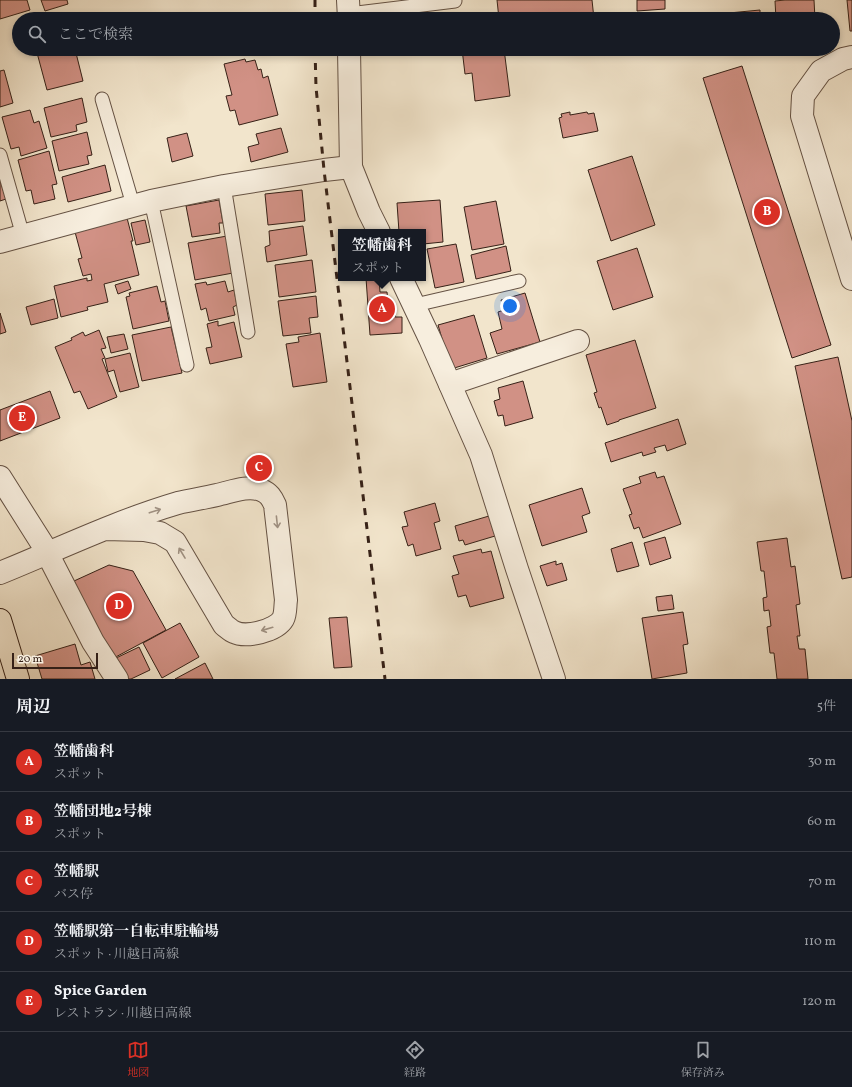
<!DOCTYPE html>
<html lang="ja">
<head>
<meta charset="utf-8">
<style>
  :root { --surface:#171b24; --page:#242831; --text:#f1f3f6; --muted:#9ea1a6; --line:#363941; --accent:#d93025 }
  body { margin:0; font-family:Vollkorn,"Noto Serif JP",serif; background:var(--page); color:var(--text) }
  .scale { position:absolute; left:12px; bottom:10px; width:86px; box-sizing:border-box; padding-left:4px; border:2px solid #362117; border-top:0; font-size:11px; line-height:14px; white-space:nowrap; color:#362117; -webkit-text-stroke:3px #f7eede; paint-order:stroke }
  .you { position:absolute; left:510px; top:306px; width:14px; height:14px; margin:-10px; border:3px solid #fff; border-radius:50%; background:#1a73e8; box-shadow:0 0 0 6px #1a73e833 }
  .badge { display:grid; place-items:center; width:26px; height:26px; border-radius:50%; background:var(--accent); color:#fff; font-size:13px; font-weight:700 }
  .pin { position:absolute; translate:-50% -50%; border:2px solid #fff; box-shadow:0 1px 4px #0006 }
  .popup { position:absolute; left:338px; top:229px; width:88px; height:52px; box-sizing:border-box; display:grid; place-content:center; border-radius:0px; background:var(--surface); filter:drop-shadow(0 1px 3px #0005); font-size:13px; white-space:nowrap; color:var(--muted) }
  .popup b { font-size:15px; color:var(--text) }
  .popup::after { content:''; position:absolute; left:50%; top:100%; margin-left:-8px; border:8px solid transparent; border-top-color:var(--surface) }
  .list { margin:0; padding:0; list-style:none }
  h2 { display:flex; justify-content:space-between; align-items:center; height:52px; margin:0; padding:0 16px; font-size:17px }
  h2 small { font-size:13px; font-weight:400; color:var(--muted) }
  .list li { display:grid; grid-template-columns:26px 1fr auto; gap:12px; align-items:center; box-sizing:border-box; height:60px; padding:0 16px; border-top:1px solid var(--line) }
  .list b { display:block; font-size:15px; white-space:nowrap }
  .list p { margin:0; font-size:13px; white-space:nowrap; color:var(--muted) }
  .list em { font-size:13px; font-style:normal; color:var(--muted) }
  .icon { flex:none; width:22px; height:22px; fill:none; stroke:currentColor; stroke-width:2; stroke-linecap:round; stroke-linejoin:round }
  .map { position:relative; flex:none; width:852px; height:679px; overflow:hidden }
  .search { position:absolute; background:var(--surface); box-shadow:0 2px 6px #0003; left:12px; right:12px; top:12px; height:44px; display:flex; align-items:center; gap:10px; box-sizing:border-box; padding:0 14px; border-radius:22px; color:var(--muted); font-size:15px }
  .sheet { height:352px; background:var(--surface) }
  nav { display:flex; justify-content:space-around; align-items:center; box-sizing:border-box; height:56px; border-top:1px solid var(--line); background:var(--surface); font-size:11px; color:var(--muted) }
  nav a { display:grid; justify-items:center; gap:2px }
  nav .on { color:var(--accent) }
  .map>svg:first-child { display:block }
  .building { fill:#d19185; stroke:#362117 }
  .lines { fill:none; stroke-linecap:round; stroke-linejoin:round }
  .service-casing { stroke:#655244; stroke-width:15 }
  .minor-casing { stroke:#655244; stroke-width:24 }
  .tertiary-casing { stroke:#655244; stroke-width:24 }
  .primary-casing { stroke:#362117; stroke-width:24 }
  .service { stroke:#f7eede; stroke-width:13 }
  .minor { stroke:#f7eede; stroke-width:22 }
  .tertiary { stroke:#f7eede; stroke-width:22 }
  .primary { stroke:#f2e5cc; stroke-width:22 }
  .rail { stroke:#362117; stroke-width:3; stroke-dasharray:7 7; stroke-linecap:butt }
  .oneway { stroke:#a09284 }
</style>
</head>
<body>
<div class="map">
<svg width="852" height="679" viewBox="0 0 852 679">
  <rect width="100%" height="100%" fill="#f2e5cc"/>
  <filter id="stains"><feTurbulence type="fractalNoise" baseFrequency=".005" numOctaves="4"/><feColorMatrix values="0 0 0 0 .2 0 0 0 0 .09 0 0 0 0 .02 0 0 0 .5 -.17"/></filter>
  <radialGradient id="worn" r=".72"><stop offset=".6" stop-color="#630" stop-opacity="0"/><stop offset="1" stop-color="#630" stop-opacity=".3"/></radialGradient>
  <g class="building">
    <polygon points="0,0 27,0 30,10 0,19"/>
    <polygon points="41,0 67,0 68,4 45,11"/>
    <polygon points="497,0 592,0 594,19 499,19"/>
    <polygon points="637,0 665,0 665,9 637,11"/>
    <polygon points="785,0 814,0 815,19 776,19 775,1"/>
    <polygon points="847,0 852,0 852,31 850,31"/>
    <polygon points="760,10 760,19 730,19 729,13"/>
    <polygon points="36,49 75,49 83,81 47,90"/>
    <polygon points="462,49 504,49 510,96 475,101 472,73 465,74"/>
    <polygon points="245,59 246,62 255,60 258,70 261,69 263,78 268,76 278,115 239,125 235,110 230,111 226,96 232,95 224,64"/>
    <polygon points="742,66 831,345 792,358 703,78"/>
    <polygon points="4,70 13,103 0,107 0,71"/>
    <polygon points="82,98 87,122 76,125 77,131 51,137 44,108"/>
    <polygon points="30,110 34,123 39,121 47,148 21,156 19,147 11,149 2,117"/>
    <polygon points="570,112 570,115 587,112 588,114 594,113 598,131 563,138 559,118 562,117 561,114"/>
    <polygon points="281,128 288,152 251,162 248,147 259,144 256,134"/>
    <polygon points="87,132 92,155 87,156 89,164 59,171 52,141"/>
    <polygon points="187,133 193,156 172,162 167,138"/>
    <polygon points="49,151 57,184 52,185 55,199 34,204 31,190 26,191 18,160"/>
    <polygon points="632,156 655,225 611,241 588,170"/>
    <polygon points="105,165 111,191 68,202 62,177"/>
    <polygon points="0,180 6,199 0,201"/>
    <polygon points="302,190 305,221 268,225 265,194"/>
    <polygon points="219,200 223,223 219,223 220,233 192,237 186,206"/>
    <polygon points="440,200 443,242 423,244 423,232 399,232 397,203"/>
    <polygon points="496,201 504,244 472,250 464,207"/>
    <polygon points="127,218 133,241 131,241 139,275 104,284 108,302 87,307 88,310 61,317 54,286 87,278 87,281 92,280 91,274 83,276 78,259 82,258 75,232"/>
    <polygon points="145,220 150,242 136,245 131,223"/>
    <polygon points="303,226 307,255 267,262 265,247 270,245 269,231"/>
    <polygon points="227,236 233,273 195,280 188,243"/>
    <polygon points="456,244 464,282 435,288 427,249"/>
    <polygon points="506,246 511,271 476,279 471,255"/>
    <polygon points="637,248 653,297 613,310 597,261"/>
    <polygon points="312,260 316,292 279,297 275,265"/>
    <polygon points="366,278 379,278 380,292 387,292 388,302 394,301 395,317 402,317 402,333 370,335"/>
    <polygon points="128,281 131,289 118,294 115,285"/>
    <polygon points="225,281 228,292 234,290 237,305 233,307 235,315 209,321 206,308 201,310 195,284 206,282 207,285"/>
    <polygon points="157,286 161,302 165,301 169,321 133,329 126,297 130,296 129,293"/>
    <polygon points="525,293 540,342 497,354 490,333 502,329 498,312 504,310 501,300"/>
    <polygon points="316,296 318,317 309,318 311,333 283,336 278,301"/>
    <polygon points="54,299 58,318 31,325 26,307"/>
    <polygon points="0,313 6,332 0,334"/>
    <polygon points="474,315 487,358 451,369 438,325"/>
    <polygon points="218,321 218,326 234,322 242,357 210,364 206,348 212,347 207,324"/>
    <polygon points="171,327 182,373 142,381 132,335"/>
    <polygon points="99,330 106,348 101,349 105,358 102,359 117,397 88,409 80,391 74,393 55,347 72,340 71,338 83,332 85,336"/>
    <polygon points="320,333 327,382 293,387 286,344 299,342 298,337"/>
    <polygon points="124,334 128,349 111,353 107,337"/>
    <polygon points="635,340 656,408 619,420 619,421 607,425 601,407 599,408 594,393 597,392 586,355"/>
    <polygon points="130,353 139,387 120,392 114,370 108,372 105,359"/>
    <polygon points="838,357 852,421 852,577 842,579 795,366"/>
    <polygon points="523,381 533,418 505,426 503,415 498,416 494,401 500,399 498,388"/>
    <polygon points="50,391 60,418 0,441 0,410"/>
    <polygon points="678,419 686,444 667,451 665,445 654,448 656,452 643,456 642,452 611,462 605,443"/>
    <polygon points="655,472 657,478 664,476 681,524 643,538 639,527 634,529 629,515 632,514 623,489 641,483 639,477"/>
    <polygon points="582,488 590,513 582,516 587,532 542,546 529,505"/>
    <polygon points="435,503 440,521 434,523 441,549 416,556 413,544 408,546 402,527 408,526 404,512"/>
    <polygon points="489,516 495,536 465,545 463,540 459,541 455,526"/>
    <polygon points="665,537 671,558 650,565 644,543"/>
    <polygon points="787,538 791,567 795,566 800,604 796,605 800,636 797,636 799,649 805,649 808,679 777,679 774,653 770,653 767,627 771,626 769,610 764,611 763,598 767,597 764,571 761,571 757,542"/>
    <polygon points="632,542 639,566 617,572 611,549"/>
    <polygon points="481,549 482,553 491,551 504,598 470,607 466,595 458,597 452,576 459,574 453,556"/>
    <polygon points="556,561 556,565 562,563 567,580 547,586 540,566"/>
    <polygon points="109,565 133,571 166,630 112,659 74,581"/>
    <polygon points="672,595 674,609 658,611 656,597"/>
    <polygon points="683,612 688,644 683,645 687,673 652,679 642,618"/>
    <polygon points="347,617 352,667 334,668 329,618"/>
    <polygon points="180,623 199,657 162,678 143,643"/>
    <polygon points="75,644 81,665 90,662 95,679 42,679 35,656"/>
    <polygon points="139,647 150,670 131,679 124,679 114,659"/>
    <polygon points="205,663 213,679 175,679"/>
  </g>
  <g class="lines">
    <defs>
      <g id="service">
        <polyline points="349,14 455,1"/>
        <polyline points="102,99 133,205"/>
        <polyline points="0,155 23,236"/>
        <polyline points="224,186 248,332"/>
        <polyline points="151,201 187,365"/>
        <polyline points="415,305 519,281"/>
      </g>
      <g id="minor">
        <polyline points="348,0 349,19"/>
        <polyline points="349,49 351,167 369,212 379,232"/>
        <polyline points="852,57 843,59 821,71 803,96 802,116 852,279"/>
        <polyline points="0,242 151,201 224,186 324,170 351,167"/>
        <polyline points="401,278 430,339 481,455 517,569 554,679"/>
        <polyline points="450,384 578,341"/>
        <polyline points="0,477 43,545 93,642 117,679"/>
      </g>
      <path id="tertiary" d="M0,573C59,549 117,521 178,503C191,500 204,498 217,495C231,492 247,485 261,490C269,493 272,498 275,505L286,600C285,606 286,613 283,619C276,631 246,638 234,632C231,631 227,627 224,625L175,542L160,533L144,530L105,529"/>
      <polyline id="primary" points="0,620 18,679"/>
    </defs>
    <use href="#service" class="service-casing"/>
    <use href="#minor" class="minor-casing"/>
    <use href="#tertiary" class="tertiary-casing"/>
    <use href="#primary" class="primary-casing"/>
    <use href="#service" class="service"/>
    <use href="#minor" class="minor"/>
    <use href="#tertiary" class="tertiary"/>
    <use href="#primary" class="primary"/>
    <g class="rail">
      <polyline points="315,0 315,19"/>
      <polyline points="315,49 316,87 324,170 385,679"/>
    </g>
  </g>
  <defs><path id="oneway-shaft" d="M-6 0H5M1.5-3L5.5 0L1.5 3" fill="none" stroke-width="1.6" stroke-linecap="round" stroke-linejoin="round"/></defs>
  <g class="oneway">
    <use href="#oneway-shaft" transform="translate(155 511) rotate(-18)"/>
    <use href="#oneway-shaft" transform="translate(277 522) rotate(84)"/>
    <use href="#oneway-shaft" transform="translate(182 553) rotate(-121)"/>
    <use href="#oneway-shaft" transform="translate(267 629) rotate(164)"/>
  </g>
  <rect width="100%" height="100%" filter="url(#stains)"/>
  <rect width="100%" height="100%" fill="url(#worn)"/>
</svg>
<div class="scale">20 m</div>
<div class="you"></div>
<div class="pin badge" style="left:382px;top:309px">A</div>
<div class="popup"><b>笠幡歯科</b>スポット</div>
<div class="pin badge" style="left:767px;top:212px">B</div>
<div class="pin badge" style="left:259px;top:468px">C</div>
<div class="pin badge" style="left:119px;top:606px">D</div>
<div class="pin badge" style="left:22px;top:418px">E</div>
<div class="search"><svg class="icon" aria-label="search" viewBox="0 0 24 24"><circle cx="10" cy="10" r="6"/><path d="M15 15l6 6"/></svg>ここで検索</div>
</div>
<section class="sheet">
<h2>周辺<small>5件</small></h2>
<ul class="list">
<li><span class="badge">A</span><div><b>笠幡歯科</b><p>スポット</p></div><em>30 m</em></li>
<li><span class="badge">B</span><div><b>笠幡団地2号棟</b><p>スポット</p></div><em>60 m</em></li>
<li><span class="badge">C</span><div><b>笠幡駅</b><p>バス停</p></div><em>70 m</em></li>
<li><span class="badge">D</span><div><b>笠幡駅第一自転車駐輪場</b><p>スポット · 川越日高線</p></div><em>110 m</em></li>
<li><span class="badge">E</span><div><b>Spice Garden</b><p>レストラン · 川越日高線</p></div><em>120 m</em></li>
</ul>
</section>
<nav>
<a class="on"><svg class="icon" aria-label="map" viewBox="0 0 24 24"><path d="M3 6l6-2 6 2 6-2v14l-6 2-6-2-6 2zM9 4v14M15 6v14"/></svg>地図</a>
<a><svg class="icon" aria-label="directions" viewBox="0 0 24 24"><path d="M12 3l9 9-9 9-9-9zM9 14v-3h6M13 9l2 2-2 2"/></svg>経路</a>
<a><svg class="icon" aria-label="saved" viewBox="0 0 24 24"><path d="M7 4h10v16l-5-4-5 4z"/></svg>保存済み</a>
</nav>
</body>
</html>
